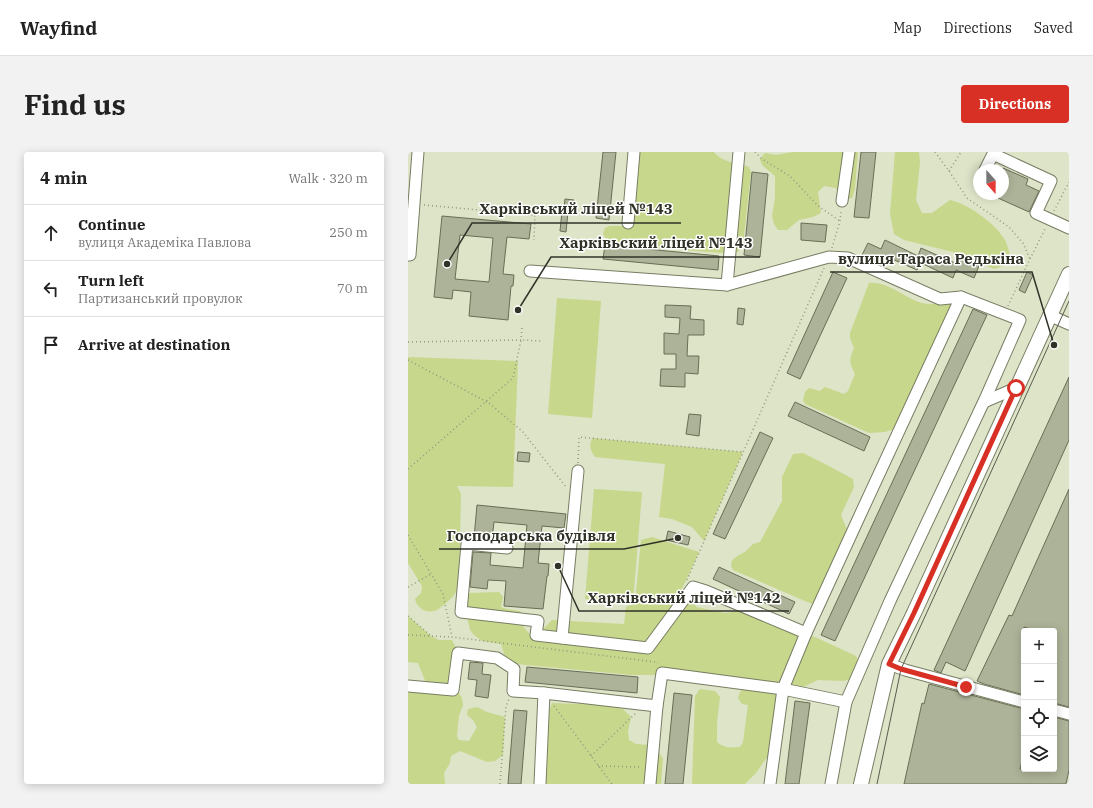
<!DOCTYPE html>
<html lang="en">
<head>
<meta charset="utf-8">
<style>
  :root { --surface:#fff; --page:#f2f2f2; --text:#222; --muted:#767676; --line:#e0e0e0; --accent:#d93025 }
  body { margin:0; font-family:"IBM Plex Serif",serif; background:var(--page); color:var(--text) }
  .controls { position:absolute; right:12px; bottom:12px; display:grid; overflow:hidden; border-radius:4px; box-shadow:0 2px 10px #0003 }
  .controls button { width:36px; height:36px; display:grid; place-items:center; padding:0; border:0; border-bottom:1px solid var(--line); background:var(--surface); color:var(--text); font:20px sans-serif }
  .compass { position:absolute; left:565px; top:12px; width:36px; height:36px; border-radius:50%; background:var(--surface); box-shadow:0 2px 10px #0003; rotate:159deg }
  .stop { position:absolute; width:12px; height:12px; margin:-9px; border:3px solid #d93025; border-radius:50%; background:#fff }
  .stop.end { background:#d93025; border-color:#fff; box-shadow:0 1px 4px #0008 }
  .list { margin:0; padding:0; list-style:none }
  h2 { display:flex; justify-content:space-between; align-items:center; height:52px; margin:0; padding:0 16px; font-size:17px }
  h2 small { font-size:13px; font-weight:400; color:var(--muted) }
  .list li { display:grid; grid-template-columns:26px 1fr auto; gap:12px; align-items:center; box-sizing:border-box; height:56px; padding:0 16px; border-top:1px solid var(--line) }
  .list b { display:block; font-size:15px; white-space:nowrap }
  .list p { margin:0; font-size:13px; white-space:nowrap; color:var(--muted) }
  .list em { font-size:13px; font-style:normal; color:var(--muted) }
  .icon { flex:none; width:22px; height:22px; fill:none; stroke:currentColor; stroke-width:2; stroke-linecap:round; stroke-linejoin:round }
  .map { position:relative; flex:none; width:661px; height:632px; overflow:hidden; border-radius:4px }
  header { display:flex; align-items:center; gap:24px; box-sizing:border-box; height:56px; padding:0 20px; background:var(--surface); border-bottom:1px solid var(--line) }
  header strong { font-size:19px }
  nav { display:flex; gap:22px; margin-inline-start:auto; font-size:14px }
  .intro { display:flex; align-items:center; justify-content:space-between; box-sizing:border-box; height:96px; padding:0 24px }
  h1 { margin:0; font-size:28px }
  .button { padding:10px 18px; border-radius:4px; background:var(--accent); color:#fff; font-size:14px; font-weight:700 }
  main { display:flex; gap:24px; padding:0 24px }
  aside { flex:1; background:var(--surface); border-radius:4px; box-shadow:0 2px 10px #0003 }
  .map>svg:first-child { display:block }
  .green { fill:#c7d78b }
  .building { fill:#adb398; stroke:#686e55; fill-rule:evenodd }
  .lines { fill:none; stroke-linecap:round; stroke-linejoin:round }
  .minor-casing { stroke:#777d63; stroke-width:13 }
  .major-casing { stroke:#777d63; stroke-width:16 }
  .path { stroke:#929782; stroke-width:1.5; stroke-dasharray:1 3; stroke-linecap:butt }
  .minor { stroke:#fff; stroke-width:11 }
  .major { stroke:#fff; stroke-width:14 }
  .tram { stroke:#595c4e; stroke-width:1 }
  .route { stroke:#d93025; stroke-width:5 }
  .leader { fill:none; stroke:#303228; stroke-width:1.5 }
  .callout-dot { fill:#303228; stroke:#fff; stroke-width:1.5 }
  .callout-label { font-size:15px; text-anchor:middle; font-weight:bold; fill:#303228; stroke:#fff; stroke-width:3; stroke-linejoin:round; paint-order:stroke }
</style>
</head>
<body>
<header>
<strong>Wayfind</strong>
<nav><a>Map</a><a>Directions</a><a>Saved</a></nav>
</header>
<div class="intro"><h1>Find us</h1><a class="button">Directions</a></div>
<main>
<aside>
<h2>4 min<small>Walk · 320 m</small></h2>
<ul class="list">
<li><svg class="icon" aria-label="ahead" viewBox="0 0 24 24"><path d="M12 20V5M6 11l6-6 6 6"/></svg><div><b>Continue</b><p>вулиця Академіка Павлова</p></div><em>250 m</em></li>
<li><svg class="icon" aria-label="left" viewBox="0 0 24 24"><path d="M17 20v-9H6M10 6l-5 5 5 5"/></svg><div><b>Turn left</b><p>Партизанський провулок</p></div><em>70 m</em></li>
<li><svg class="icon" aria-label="arrive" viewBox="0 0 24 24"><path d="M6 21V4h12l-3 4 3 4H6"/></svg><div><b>Arrive at destination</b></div></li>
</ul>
</aside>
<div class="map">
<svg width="661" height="632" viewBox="0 0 661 632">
  <rect width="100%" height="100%" fill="#dde4c8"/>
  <g class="green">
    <path d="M232,0H306C314,11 329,10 341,15L343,20L335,93L332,98L326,102L238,95L205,92L198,87L195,82L197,76L202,74H225Z"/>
    <path d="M385,0H450L447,37L444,46C435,47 431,44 428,36L416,34L410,40L413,61L405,65L391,68L379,78H370L366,72L364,64L367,46V24L354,13L352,7L357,1L368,3Z"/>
    <path d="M487,0H511L512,11L508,48L514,61H524L542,48C560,52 585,70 595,85C599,90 600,97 602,103L595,114L586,117L545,100L496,88L486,82L482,62Z"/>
    <path d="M461,131C480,129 496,146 514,151C525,154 535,150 546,149L490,276L477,280L461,281L397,252L395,248L397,240L401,236L412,239L417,235L436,242L440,239L447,222C441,210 441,208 446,196L442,186V181Z"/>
    <polygon points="149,146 193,149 184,266 140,262"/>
    <path d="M0,205L110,209L105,335L49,334L53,342L51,431C50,435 48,440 46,443C43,447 31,458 26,459C17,461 9,456 7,447L13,441L14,434L0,411Z"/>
    <path d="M184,286L335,300L296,389L284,375L264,367L251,365L257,312L187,305C182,298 181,294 184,286Z"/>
    <polygon points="395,301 419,313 445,327 446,335 433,363 440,380 411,445 404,452 325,418 323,414 324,408 331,403 337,400 345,392 352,390 374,349 374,325 385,302"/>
    <polygon points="186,337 234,340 225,450 177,447"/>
    <polygon points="244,385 291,400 276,433 266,448 271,459 282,446 285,447 288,455 317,461 334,459 374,475 407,485 448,504 451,510 444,527 435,529 410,528 393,536 258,519 246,523 224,523 118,513 104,511 96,502 93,492 74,489 66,483 62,478 57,456 58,445 62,441 91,440 95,445 93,455 99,457 112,459 115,462 115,474 123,484 133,479 144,468 216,472 218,455 227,451 233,388"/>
    <polygon points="0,464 23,484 31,488 44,488 47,494 47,502 40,535 18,531 10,511 0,510"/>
    <path d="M292,537L307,539L312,545L309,570V590C316,596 323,596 332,595L335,590L340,553L334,552L330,546L332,540L335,537L368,538L371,544L362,601L348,621L337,632H284L287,544Z"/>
    <polygon points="19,538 50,540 54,546 55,553 51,564 49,584 51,588 61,589 69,575 65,568 59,563 60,557 69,555 79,560 97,565 95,603 87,609 79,610 52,599 43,604 42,611 36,621 37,632 0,632 0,541 5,539"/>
    <polygon points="144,551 197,553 215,557 223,565 220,579 221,588 228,592 240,593 250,599 255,607 253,632 138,632 141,560"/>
  </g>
  <g class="building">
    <polygon points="195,0 208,0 201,68 188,66"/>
    <polygon points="453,0 468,0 461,66 446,65"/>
    <polygon points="595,16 620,27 618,33 631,39 621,60 581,42 595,42"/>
    <polygon points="344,20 360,22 352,105 336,103"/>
    <polygon points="157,47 166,48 165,56 156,55"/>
    <polygon points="154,59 160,60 158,80 152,79"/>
    <path d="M34,64L123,72L121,87L99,85L95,122L106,123L105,134H103L100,168L61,164L63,140L45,138L44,147L26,145ZM52,83L85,86L81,130L47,127Z"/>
    <polygon points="393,71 419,73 417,90 393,88"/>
    <polygon points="477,88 510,104 513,96 547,111 550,104 571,114 566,126 548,118 545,126 513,111 509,118 475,103 471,111 454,103 460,91 473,97"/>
    <polygon points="197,93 311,104 310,118 195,107"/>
    <polygon points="425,120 439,126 392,227 379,221"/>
    <polygon points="619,120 625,123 617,141 611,138"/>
    <polygon points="257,153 283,154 282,167 296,168 296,183 280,183 279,204 291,204 290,222 277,221 277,235 252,234 253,217 268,217 268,202 256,202 256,181 271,182 272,166 257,165"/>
    <polygon points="330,156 337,157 335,173 329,172"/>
    <polygon points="565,157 579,163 427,489 413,483"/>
    <polygon points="661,225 661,288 557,519 538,510 533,521 526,518"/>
    <polygon points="387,250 462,285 456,299 380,264"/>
    <polygon points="281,262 293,263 291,284 278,282"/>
    <polygon points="352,280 365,286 317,387 305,382"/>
    <polygon points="110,300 122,301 121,310 109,309"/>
    <polygon points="661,337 661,555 646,551 646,479 630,479 616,475 616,543 576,532 569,529 601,463 604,464"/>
    <polygon points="69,353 158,362 156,376 134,374 130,411 141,412 140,424 139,424 135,457 96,454 98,429 80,428 79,437 62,435 65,400 83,401 82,413 115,416 119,373 86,370 84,387 66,386"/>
    <polygon points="260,379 282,385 280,393 258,388"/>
    <polygon points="311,415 387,450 381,462 305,427"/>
    <polygon points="62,510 75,511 74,522 83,523 80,546 67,544 69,528 60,527"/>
    <polygon points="119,515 230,525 229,541 117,530"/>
    <polygon points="521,532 616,557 616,601 612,617 646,617 646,565 661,569 661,618 658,632 496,632 514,551 516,552"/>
    <polygon points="266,541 284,543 275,632 257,632"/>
    <polygon points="387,549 402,551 391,632 377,632"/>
    <polygon points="106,558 119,559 113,632 100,632"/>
  </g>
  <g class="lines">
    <defs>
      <g id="minor">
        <polyline points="577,18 585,2 643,29 628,61 661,76"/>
        <polyline points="434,49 441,0"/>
        <polyline points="220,71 226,0"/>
        <polyline points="0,103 2,103 10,0"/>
        <polyline points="122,119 319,133 421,105 440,106 532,147 553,145 612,168 578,245 482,449 438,550 423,632"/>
        <polyline points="319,133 331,0"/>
        <polyline points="641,163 661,172"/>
        <polyline points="576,250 608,236"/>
        <polyline points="99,396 59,392 53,460 130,469 128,483 240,496 285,435 298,439 398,481"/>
        <polyline points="154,486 170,319"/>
        <polyline points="481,512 497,518 616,550"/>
        <polyline points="0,534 45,538 50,501 89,506 106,517 105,539 136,541 249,554"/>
        <polyline points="646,558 661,562"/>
        <polyline points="132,632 136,541"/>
        <polyline points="242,632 249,554 254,521 375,537 438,550"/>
        <polyline points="362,632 375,537 398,481 453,361 553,145"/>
      </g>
      <polyline id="major" points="453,632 481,512 506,461 661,122"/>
    </defs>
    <use href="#minor" class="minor-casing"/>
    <use href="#major" class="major-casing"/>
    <g class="path">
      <polyline points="347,0 354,7 382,24 410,54 432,69"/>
      <polyline points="527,0 541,19 559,46 601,75 615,91 622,107"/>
      <polyline points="541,19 553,0"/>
      <polyline points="16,53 127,63 126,88"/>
      <polyline points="646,59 661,30"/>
      <polyline points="424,96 432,69 433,59"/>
      <polyline points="600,154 622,107 637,77"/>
      <polyline points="0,190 113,188 114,175"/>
      <polyline points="0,208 81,251 115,280 158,335"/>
      <polyline points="170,311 171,285 335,300"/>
      <polyline points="0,317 105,226 113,188 134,189"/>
      <polyline points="0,383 35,442 44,485 248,510 249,512"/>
      <polyline points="279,428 416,116"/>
      <polyline points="0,435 23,422"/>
      <polyline points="0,464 23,484"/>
      <polyline points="0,483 44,485"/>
      <polyline points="146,554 204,632"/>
      <polyline points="183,604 228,561"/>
      <polyline points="190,614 234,615"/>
      <polyline points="92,632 98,554 101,547"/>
    </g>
    <use href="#minor" class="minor"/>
    <use href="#major" class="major"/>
    <polyline class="tram" points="469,632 493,517 661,149"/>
  </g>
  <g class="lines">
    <polyline class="route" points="558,535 493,517 481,512 506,461 608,236"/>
  </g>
  <path class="leader" d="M39 112L64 71H273M110 158L143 105H352M646 193L624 120H422M270 386L216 397H31M150 414L171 459H381"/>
  <g class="callout-dot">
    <circle cx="39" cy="112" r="4"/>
    <circle cx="110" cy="158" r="4"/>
    <circle cx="646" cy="193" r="4"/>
    <circle cx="270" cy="386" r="4"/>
    <circle cx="150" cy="414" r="4"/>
  </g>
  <g class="callout-label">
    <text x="168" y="62">Харківський ліцей №143</text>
    <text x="248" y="96">Харківьский ліцей №143</text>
    <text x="523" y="112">вулиця Тараса Редькіна</text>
    <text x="123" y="389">Господарська будівля</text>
    <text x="276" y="451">Харківський ліцей №142</text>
  </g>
</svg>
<div class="controls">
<button>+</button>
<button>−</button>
<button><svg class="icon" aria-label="locate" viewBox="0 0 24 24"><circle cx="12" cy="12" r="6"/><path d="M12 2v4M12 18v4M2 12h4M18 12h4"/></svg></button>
<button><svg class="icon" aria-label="layers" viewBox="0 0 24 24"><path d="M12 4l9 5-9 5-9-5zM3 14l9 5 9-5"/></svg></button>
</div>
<svg class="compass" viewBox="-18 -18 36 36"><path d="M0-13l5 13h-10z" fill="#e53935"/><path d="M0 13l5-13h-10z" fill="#767676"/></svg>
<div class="stop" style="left:608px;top:236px"></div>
<div class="stop end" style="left:558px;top:535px"></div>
</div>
</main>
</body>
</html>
